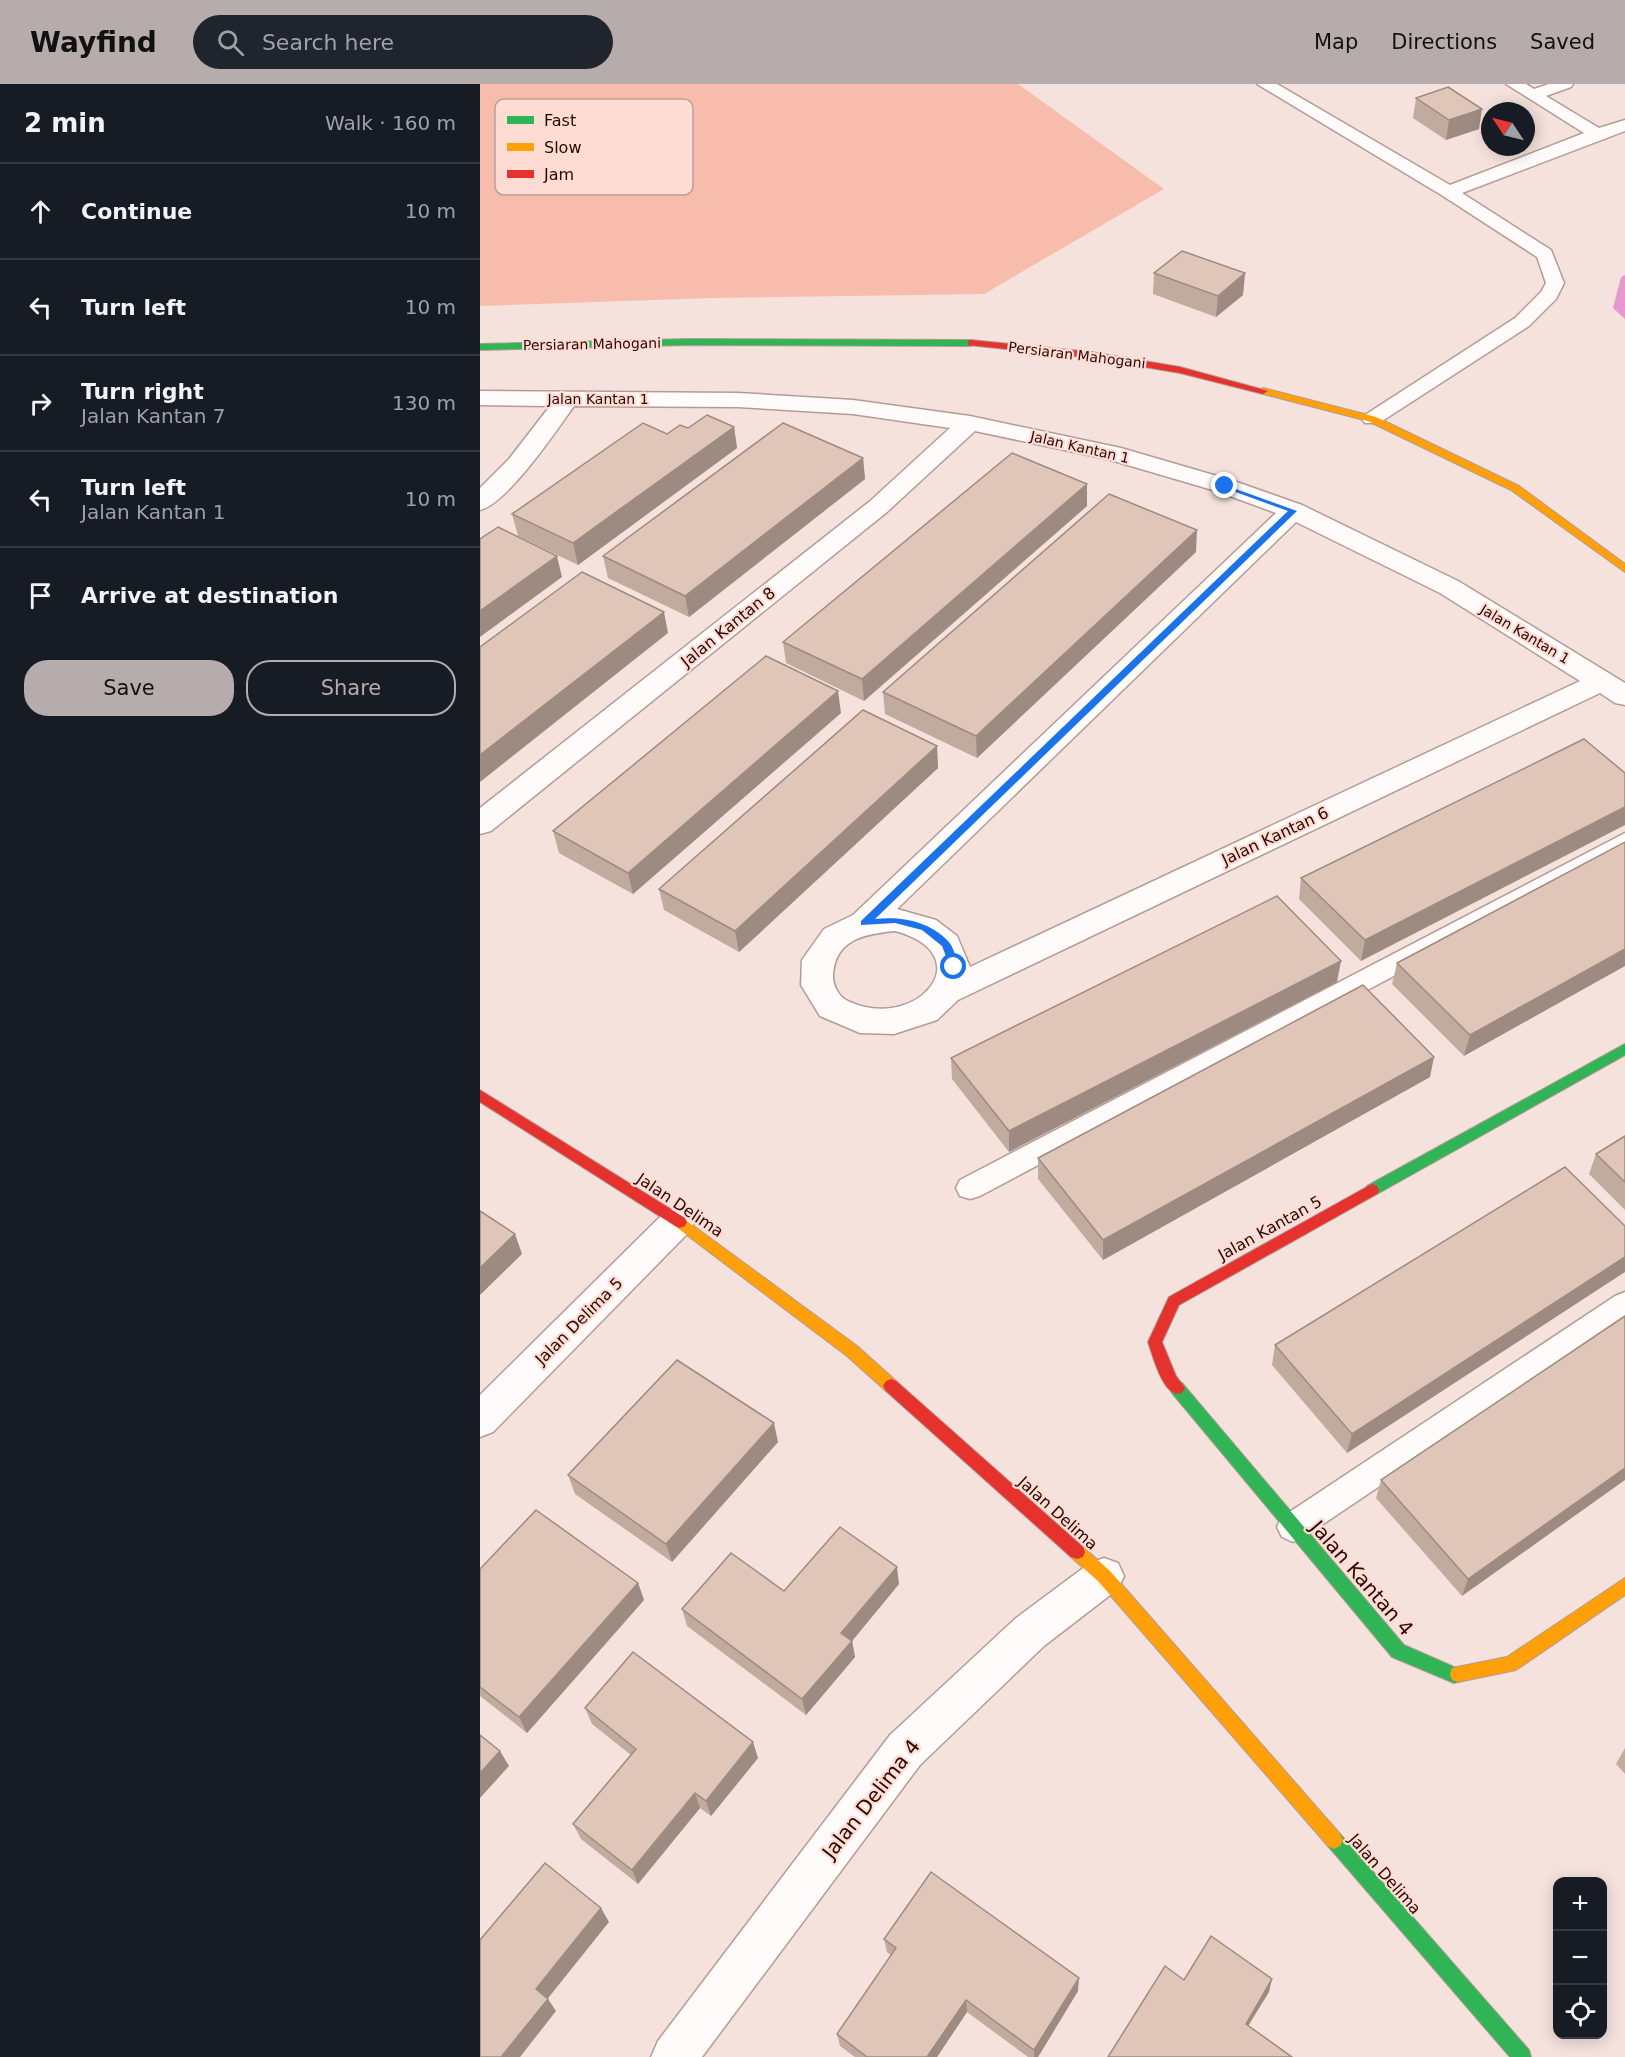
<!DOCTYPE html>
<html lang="en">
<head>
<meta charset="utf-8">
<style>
  :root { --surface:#171b24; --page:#20242c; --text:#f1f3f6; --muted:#9ea1a6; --line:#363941; --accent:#b6acab }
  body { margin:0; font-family:"DejaVu Sans",sans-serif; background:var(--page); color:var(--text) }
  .controls { position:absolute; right:18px; bottom:18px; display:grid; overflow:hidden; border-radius:12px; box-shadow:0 3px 15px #0003 }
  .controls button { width:54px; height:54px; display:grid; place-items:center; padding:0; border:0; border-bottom:2px solid var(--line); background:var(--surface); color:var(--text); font:30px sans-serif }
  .compass { position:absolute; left:1001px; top:18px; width:54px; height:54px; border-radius:50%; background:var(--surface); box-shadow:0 3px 15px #0003; rotate:305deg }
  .stop { position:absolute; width:18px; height:18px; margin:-14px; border:4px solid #1a73e8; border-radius:50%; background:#fff }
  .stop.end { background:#1a73e8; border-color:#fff; box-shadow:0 2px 6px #0008 }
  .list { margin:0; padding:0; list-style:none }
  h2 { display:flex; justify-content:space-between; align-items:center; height:78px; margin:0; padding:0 24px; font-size:26px }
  h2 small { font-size:20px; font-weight:400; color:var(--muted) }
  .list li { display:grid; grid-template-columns:39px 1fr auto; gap:18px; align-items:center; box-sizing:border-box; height:96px; padding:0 24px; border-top:2px solid var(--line) }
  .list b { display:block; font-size:22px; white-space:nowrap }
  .list p { margin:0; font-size:20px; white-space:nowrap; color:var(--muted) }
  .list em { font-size:20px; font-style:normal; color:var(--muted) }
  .actions { display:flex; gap:12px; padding:18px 24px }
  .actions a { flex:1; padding:14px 0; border:2px solid var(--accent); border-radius:24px; text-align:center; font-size:21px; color:var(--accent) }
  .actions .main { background:var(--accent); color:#111 }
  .icon { flex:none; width:33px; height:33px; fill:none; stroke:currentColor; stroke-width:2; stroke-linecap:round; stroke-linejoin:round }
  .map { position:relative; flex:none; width:1145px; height:1973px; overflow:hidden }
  header { display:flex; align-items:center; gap:36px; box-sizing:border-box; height:84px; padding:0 30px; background:var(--accent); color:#111 }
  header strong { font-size:28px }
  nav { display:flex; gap:33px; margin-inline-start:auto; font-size:21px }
  .search { width:420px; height:54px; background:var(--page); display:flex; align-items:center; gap:15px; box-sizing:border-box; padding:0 21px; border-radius:33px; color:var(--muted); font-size:22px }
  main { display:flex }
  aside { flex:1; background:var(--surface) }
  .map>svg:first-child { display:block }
  .green { fill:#f8bcac }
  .water { fill:#e698cf }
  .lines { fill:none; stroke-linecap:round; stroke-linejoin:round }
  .lane-casing { stroke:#b39c96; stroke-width:3 }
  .street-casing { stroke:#b39c96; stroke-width:3 }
  .fast-casing { stroke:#b39c96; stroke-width:2 }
  .slow-casing { stroke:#b39c96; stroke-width:2 }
  .jam-casing { stroke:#b39c96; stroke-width:2 }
  .lane { fill:#fefbfa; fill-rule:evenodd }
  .street { fill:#fefbfa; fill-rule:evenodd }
  .fast { fill:#30b455; fill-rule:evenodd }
  .slow { fill:#ff9f0a; fill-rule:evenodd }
  .jam { fill:#e5322d; fill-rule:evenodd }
  .wall { fill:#c1aa9e }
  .shaded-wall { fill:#9d8b81 }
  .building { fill:#e0c6b8; stroke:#9d8b81; stroke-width:1.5 }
  .route { fill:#1a73e8 }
  .labels { text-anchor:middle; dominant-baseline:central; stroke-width:4.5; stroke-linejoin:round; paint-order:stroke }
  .far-street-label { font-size:14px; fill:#260904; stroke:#ffdcd3 }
  .street-label { font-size:16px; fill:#260904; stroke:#ffdcd3 }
  .near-street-label { font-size:20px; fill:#260904; stroke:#ffdcd3 }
  .key { fill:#ffdcd3; stroke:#be9d95; stroke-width:1.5 }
  .key-label { font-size:16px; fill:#260904 }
</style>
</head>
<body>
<header>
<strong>Wayfind</strong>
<div class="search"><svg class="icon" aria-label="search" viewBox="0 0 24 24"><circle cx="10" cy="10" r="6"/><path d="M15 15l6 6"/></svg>Search here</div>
<nav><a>Map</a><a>Directions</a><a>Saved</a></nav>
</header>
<main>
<aside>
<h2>2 min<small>Walk · 160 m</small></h2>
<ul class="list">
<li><svg class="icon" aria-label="ahead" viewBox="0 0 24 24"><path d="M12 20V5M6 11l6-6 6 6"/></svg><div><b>Continue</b></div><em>10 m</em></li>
<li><svg class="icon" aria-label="left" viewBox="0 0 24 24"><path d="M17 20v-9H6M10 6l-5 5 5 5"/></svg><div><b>Turn left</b></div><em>10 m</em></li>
<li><svg class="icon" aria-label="right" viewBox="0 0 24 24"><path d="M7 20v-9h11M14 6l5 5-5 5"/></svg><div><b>Turn right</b><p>Jalan Kantan 7</p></div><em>130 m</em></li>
<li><svg class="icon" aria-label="left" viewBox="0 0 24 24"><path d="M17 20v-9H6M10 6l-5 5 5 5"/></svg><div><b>Turn left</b><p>Jalan Kantan 1</p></div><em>10 m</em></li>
<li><svg class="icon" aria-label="arrive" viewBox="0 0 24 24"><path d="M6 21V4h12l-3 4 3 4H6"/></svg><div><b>Arrive at destination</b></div></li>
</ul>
<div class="actions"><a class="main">Save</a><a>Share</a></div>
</aside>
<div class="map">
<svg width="1145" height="1973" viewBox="0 0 1145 1973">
  <rect width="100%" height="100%" fill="#f5e2dd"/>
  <polygon class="green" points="0,0 538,0 684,105 504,210 232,214 0,222"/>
  <polygon class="water" points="1145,191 1145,235 1133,224 1141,193"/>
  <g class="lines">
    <defs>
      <g id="lane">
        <polygon points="777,0 797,0 970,101 1104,49 1026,0 1046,0 1054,5 1069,0 1093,0 1091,3 1066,12 1119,44 1145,36 1145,47 982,109 1071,166 1084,199 1076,215 1049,242 899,339 885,339 882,335 885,331 1035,234 1061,208 1066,199 1057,173 963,112"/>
        <polygon points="1145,749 1145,769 500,1112 490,1115 480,1112 476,1104 480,1096"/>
        <polygon points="1145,1208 1145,1237 824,1453 813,1458 802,1453 797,1443 802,1433 1135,1212"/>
      </g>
      <g id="street">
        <path d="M0,307L258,309L373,316L490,332L641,364L754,397L822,421L978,497L1145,599V621L1135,619L1120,609L478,916L457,936L414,950L380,949L340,932L321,901L322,876L344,845L373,831L796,429L736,407L627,375L495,347L407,428L11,747L0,750V724L389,418L470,344L373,330L258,323L94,322C76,347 28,419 0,426V404L29,375L70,322L0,321ZM816,438L960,509L1100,597L490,883L477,852L456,836L417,825ZM415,847C504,871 435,951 366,916C359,912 353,902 353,893C354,856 383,850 415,847Z"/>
        <polygon points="198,1123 210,1127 215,1137 210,1147 13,1348 0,1353 0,1311 186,1127"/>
        <polygon points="624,1474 638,1479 644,1492 638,1505 564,1562 440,1681 222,1973 171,1973 178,1957 410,1651 536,1534 610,1479"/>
      </g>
      <g id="fast">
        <polygon points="209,255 491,256 496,259 491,262 209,261 0,266 0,260"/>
        <polygon points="1145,960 1145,971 897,1110 887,1110 885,1106 887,1102"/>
        <polygon points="697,1297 702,1299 924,1561 974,1583 984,1584 986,1590 984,1596 974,1599 912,1573 692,1309 689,1304 692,1299"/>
        <polygon points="854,1747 860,1750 1049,1966 1051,1973 1030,1973 848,1762 845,1756 848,1750"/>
      </g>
      <g id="slow">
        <polygon points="783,304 896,333 1039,402 1145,480 1145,488 1031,406 888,337 780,309 778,307"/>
        <polygon points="200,1132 377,1262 416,1297 419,1302 416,1307 411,1309 406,1307 367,1272 195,1142 193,1138 195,1134"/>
        <polygon points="597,1461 603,1463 630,1487 860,1750 863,1756 860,1762 854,1765 848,1762 618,1497 591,1473 589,1468 591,1463"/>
        <polygon points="1145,1494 1145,1511 1036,1586 978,1598 972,1596 970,1590 972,1584 1027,1573"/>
      </g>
      <g id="jam">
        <polygon points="491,256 611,268 700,283 788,307 783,310 700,289 611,274 488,261 488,257"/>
        <polygon points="0,1006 205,1134 207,1138 205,1142 200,1144 195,1142 0,1018"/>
        <path d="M892,1100L897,1102L899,1106L897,1110L699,1221L682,1258L696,1292L705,1304L702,1309C684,1316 673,1272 668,1258L689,1213Z"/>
        <polygon points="411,1295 416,1297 603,1463 605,1468 603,1473 597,1475 591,1473 406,1307 403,1302 406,1297"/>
      </g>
    </defs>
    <use href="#lane" class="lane-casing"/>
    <use href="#street" class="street-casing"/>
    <use href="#fast" class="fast-casing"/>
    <use href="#slow" class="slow-casing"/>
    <use href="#jam" class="jam-casing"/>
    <use href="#lane" class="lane"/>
    <use href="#street" class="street"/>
    <use href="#fast" class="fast"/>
    <use href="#slow" class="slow"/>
    <use href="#jam" class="jam"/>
  </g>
  <g class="wall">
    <polygon points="936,14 999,45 966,56 933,34"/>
    <polygon points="674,189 765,189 763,211 736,233 673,210"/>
    <polygon points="254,343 257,364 98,481 38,452 32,430 187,350 208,344"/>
    <polygon points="383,374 385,395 209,533 128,494 123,472"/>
    <polygon points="607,400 607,422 384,617 306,579 303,558"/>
    <polygon points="716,468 497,674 405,630 403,608"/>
    <polygon points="361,629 153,810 79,769 73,747"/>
    <polygon points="1104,655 881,877 819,815 821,794"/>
    <polygon points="457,662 458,684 259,868 184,826 179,805"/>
    <polygon points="1145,758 984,972 912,900 917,879"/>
    <polygon points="857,898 529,1068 472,995 471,974"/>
    <polygon points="950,993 623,1176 558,1095 558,1074"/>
    <polygon points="1145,1052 1145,1126 1109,1090 1116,1070"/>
    <polygon points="1145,1142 867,1369 792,1281 795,1261"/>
    <polygon points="1145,1232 982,1512 896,1414 901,1396"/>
    <polygon points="298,1358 192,1478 95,1410 88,1391"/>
    <polygon points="0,1485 158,1499 164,1516 47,1649 0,1612"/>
    <polygon points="419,1500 372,1557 375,1573 326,1631 207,1542 202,1525 304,1507"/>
    <polygon points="105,1624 278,1674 231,1732 220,1724 158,1800 101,1755 93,1740 151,1671 112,1640"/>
    <polygon points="1145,1664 1145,1690 1136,1680"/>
    <polygon points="404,1855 598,1907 558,1973 548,1973 487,1928 457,1973 375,1973 360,1962 357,1950 411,1871 407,1868"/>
  </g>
  <g class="shaded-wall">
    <polygon points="1002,25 999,45 966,56 969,36"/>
    <polygon points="765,189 763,211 736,233 738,212"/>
    <polygon points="254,343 257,364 98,481 93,459"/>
    <polygon points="383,374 385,395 209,533 205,512"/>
    <polygon points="607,400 607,422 384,617 382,595"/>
    <polygon points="717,446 716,468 497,674 496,652"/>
    <polygon points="77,472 82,493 0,553 0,527"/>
    <polygon points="184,528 188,549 0,698 0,671"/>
    <polygon points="358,607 361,629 153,810 148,789"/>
    <polygon points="457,662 458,684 259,868 255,847"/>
    <polygon points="1145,723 1145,741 881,877 885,856"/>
    <polygon points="1145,865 1145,882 984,972 990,951"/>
    <polygon points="861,877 857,898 529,1068 529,1047"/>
    <polygon points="954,973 950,993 623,1176 623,1156"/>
    <polygon points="35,1150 42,1170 0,1211 0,1184"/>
    <polygon points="1145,1173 1145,1188 867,1369 872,1350"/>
    <polygon points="294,1339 298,1358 192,1478 186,1460"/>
    <polygon points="1145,1384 1145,1396 982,1512 988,1495"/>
    <polygon points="417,1483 419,1500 372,1557 375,1573 326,1631 322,1615 361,1549"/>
    <polygon points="158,1499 164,1516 47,1649 39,1633"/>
    <polygon points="273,1658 278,1674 231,1732 226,1717"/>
    <polygon points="20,1667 29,1682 0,1714 0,1689"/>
    <polygon points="215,1709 220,1724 158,1800 152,1786"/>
    <polygon points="121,1824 129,1838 65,1918 56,1905"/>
    <polygon points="599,1894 598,1907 558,1973 554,1973 554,1966"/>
    <polygon points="792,1895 789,1908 762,1952 766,1940"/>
    <polygon points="68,1915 76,1927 40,1973 21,1973"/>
    <polygon points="486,1916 487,1928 457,1973 447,1973"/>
  </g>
  <g class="building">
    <polygon points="968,3 1002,25 969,36 936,14"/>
    <polygon points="702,167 765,189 738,212 674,189"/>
    <polygon points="227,331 254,343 93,459 32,430 163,339 187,350 200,341 208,344"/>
    <polygon points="303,339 383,374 205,512 123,472"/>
    <polygon points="532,369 607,400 382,595 303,558"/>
    <polygon points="629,410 717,446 496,652 403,608"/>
    <polygon points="18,443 77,472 0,527 0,455"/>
    <polygon points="102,488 184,528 0,671 0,563"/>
    <polygon points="286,572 358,607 148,789 73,747"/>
    <polygon points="383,626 457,662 255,847 179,805"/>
    <polygon points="1104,655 1145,689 1145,723 885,856 821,794"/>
    <polygon points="1145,758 1145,865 990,951 917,879"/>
    <polygon points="797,812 861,877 529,1047 471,974"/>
    <polygon points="883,901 954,973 623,1156 558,1074"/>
    <polygon points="1145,1052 1145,1098 1116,1070"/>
    <polygon points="1085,1083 1145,1142 1145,1173 872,1350 795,1261"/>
    <polygon points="0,1127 35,1150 0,1184"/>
    <polygon points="1145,1232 1145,1384 988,1495 901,1396"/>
    <polygon points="197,1276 294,1339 186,1460 88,1391"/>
    <polygon points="56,1426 158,1499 39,1633 0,1603 0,1485"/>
    <polygon points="360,1443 417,1483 361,1549 372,1557 322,1615 202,1525 251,1469 304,1507"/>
    <polygon points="153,1568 273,1658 226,1717 215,1709 152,1786 93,1740 156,1665 105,1624"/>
    <polygon points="0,1651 20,1667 0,1689"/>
    <polygon points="65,1779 121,1824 56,1905 68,1915 21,1973 0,1973 0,1856"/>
    <polygon points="451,1788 599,1894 554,1966 486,1916 447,1973 387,1973 357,1950 416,1864 404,1855"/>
    <polygon points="731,1852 792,1895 766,1940 812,1973 628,1973 685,1882 704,1896"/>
  </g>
  <path class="route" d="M742,400L817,427L395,835C421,832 449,837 468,857C474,863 476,875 479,883L477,885H471L462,862L442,846L415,839L381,841V837L808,427L742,403Z"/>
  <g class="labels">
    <g class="far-street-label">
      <text transform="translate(112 260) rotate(-1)">Persiaran Mahogani</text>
      <text transform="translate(597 271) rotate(7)">Persiaran Mahogani</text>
      <text x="118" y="315">Jalan Kantan 1</text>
      <text transform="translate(600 363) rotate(13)">Jalan Kantan 1</text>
      <text transform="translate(1045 550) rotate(31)">Jalan Kantan 1</text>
    </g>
    <g class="street-label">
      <text transform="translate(248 543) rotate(-39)">Jalan Kantan 8</text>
      <text transform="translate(795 752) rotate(-25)">Jalan Kantan 6</text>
      <text transform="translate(200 1121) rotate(34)">Jalan Delima</text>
      <text transform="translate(790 1144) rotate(-29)">Jalan Kantan 5</text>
      <text transform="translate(99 1237) rotate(-45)">Jalan Delima 5</text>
      <text transform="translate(578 1429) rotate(42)">Jalan Delima</text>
      <text transform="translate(905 1790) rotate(49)">Jalan Delima</text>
    </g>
    <g class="near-street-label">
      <text transform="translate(882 1494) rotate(49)">Jalan Kantan 4</text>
      <text transform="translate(391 1715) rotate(-52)">Jalan Delima 4</text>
    </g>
  </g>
  <rect x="15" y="15" width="198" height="96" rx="9" class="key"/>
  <rect x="27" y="32" width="27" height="8" fill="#30b455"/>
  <rect x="27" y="59" width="27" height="8" fill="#ff9f0a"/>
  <rect x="27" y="86" width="27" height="8" fill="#e5322d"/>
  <g class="key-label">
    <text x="64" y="42">Fast</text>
    <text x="64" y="69">Slow</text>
    <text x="64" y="96">Jam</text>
  </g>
</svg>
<div class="controls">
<button>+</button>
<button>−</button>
<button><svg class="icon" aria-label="locate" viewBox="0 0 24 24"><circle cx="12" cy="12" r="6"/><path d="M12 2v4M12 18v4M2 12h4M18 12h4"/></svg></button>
</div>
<svg class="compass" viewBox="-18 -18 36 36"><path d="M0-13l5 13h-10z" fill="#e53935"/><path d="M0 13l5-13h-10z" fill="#9ea1a6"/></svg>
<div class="stop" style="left:474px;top:883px"></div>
<div class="stop end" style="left:745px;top:402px"></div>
</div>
</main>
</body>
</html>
